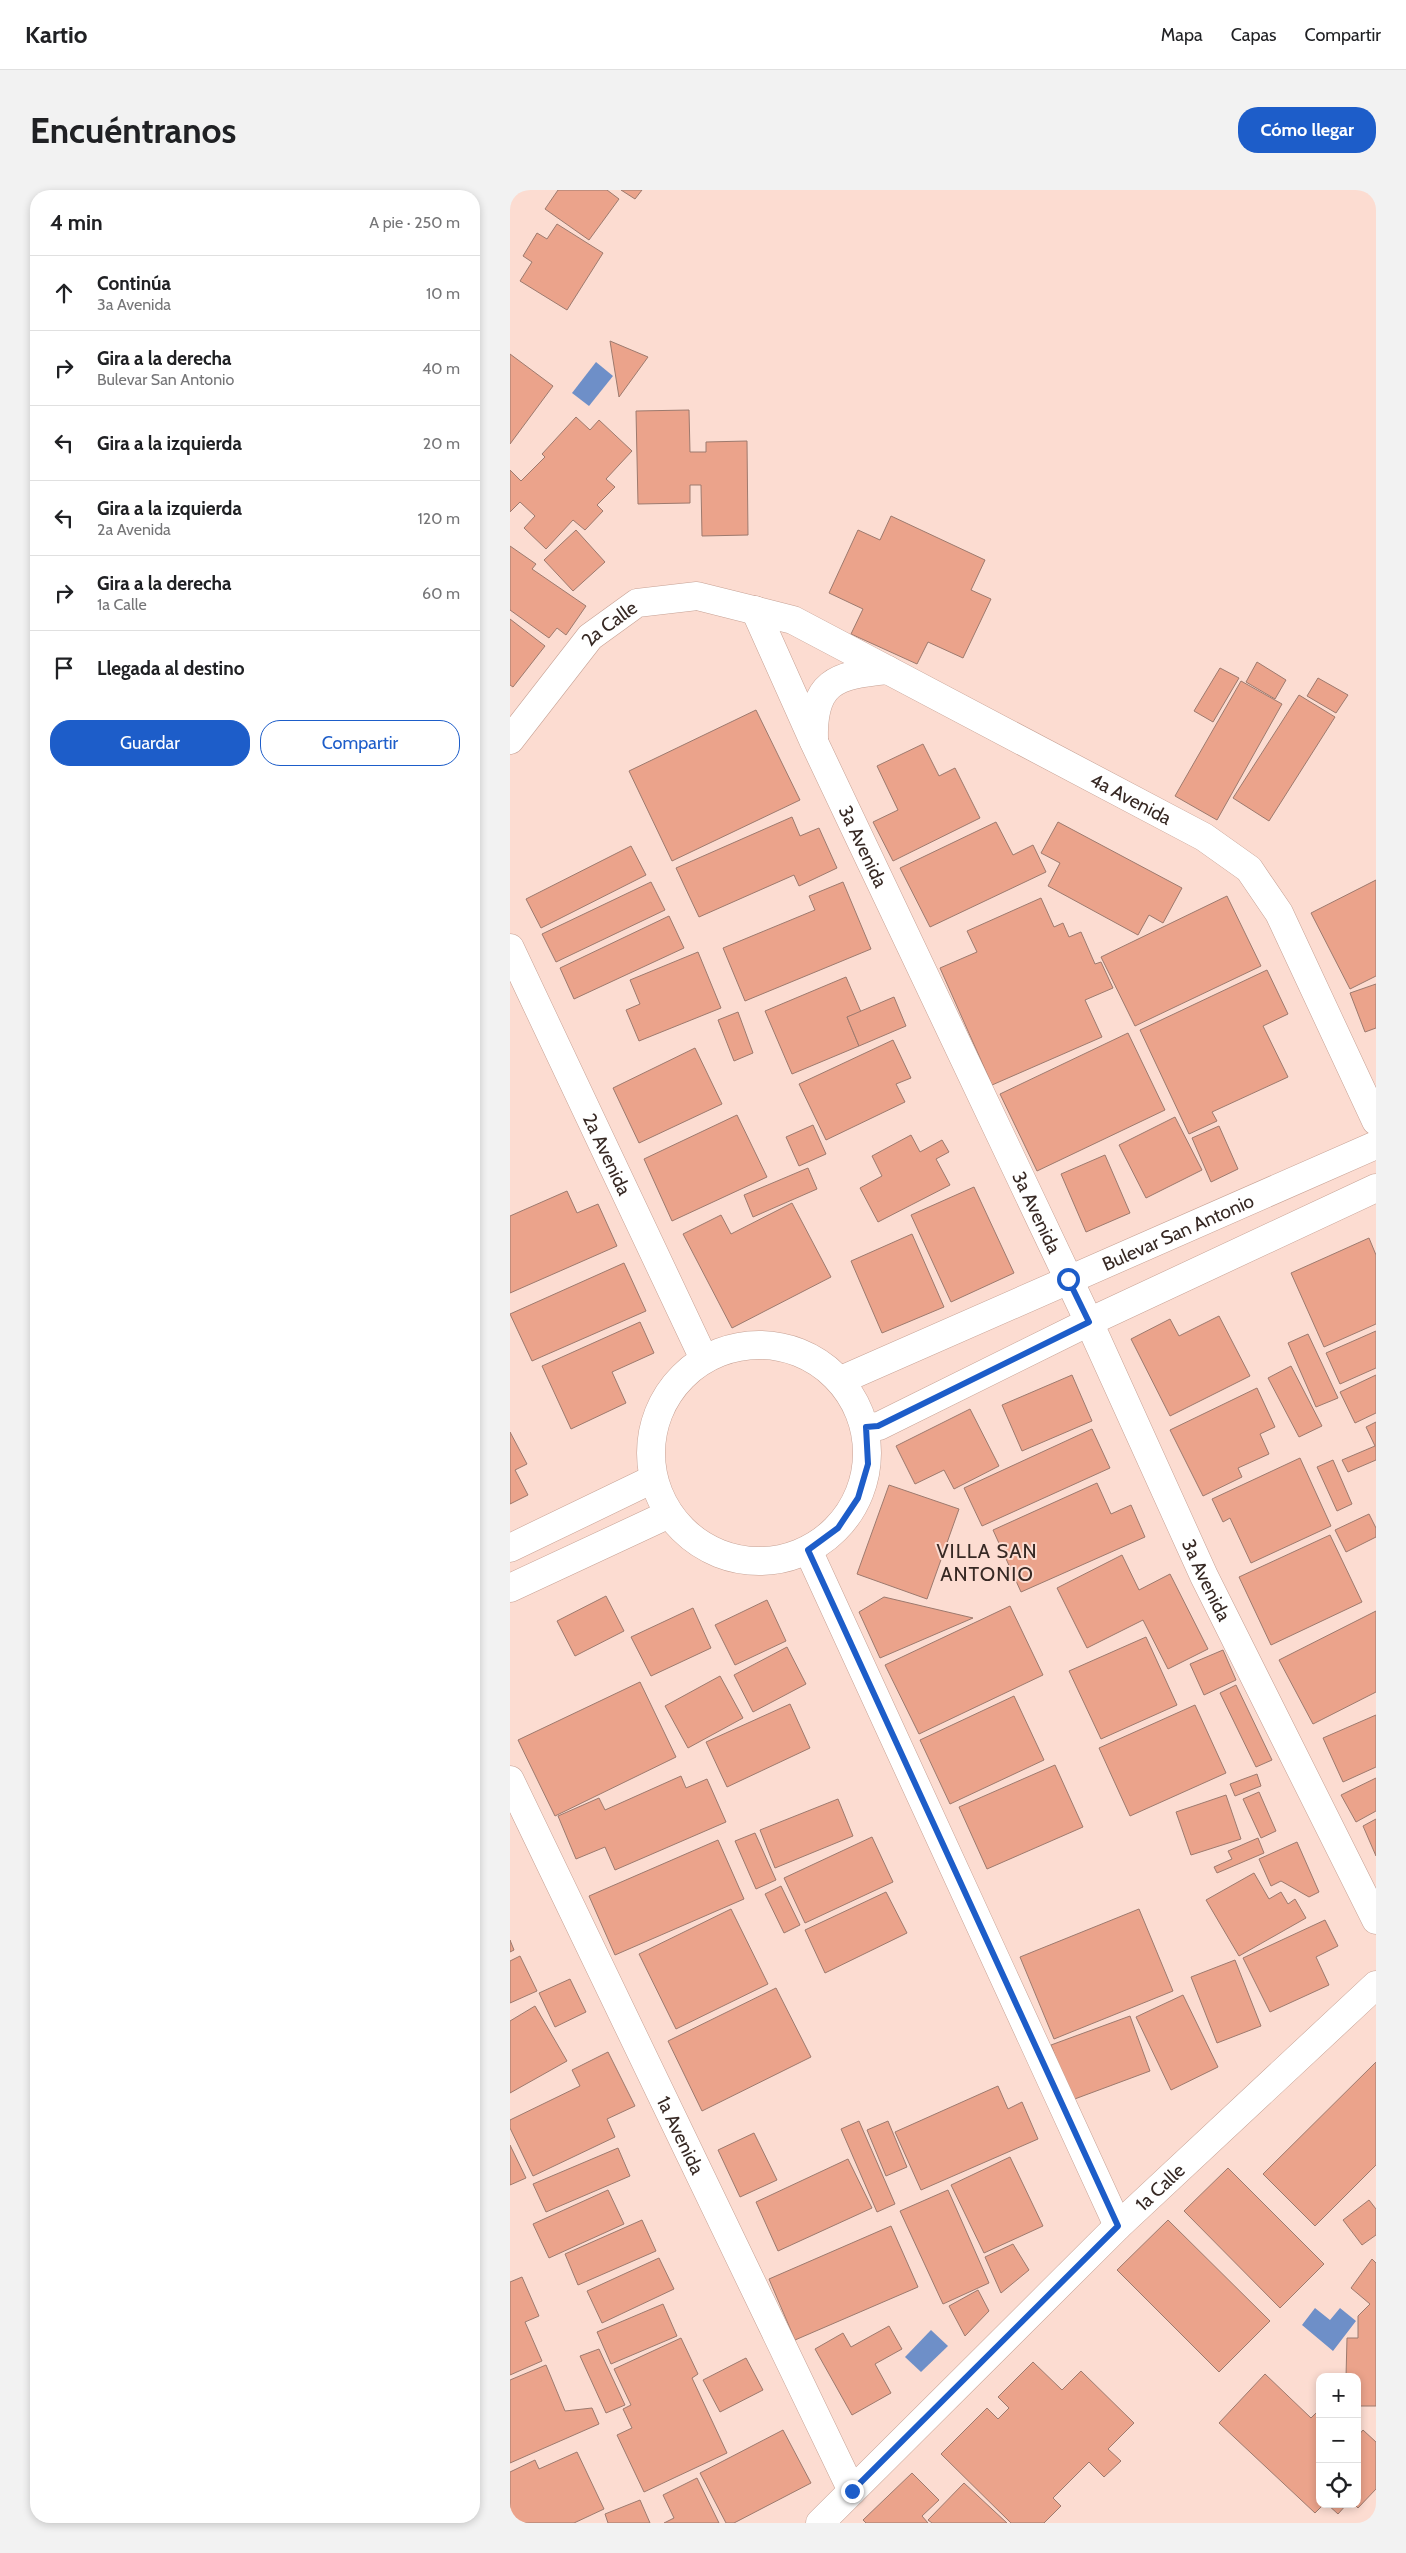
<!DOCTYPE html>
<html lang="es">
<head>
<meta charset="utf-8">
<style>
  :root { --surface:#fff; --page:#f2f2f2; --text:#202124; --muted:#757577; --line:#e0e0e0; --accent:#1d5dc9 }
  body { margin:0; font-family:Cabin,sans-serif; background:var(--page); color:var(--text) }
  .controls { position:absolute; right:15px; bottom:15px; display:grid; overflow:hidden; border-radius:10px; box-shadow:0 2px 8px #0003 }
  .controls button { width:45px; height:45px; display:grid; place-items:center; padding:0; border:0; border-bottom:1px solid var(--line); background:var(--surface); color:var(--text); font:25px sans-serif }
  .stop { position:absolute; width:15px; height:15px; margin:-11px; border:4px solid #1d5dc9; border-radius:50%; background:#fff }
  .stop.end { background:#1d5dc9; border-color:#fff; box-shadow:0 1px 5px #0008 }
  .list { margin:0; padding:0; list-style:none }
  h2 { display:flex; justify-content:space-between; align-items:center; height:65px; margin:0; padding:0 20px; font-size:21px }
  h2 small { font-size:16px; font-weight:400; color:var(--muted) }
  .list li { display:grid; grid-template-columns:32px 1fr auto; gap:15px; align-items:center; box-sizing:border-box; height:75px; padding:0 20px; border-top:1px solid var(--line) }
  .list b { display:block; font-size:19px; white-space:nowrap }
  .list p { margin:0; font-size:16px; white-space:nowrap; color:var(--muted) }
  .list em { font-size:16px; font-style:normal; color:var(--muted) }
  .actions { display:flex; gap:10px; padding:15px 20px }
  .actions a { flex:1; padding:11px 0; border:1px solid var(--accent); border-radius:20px; text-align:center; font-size:18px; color:var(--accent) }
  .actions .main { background:var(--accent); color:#fff }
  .icon { flex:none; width:28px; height:28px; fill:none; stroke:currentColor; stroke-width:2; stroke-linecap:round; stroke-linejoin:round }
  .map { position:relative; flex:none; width:866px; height:2333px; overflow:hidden; border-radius:20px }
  header { display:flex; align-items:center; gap:30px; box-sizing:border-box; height:70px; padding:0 25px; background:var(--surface); border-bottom:1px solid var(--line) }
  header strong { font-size:24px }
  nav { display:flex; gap:28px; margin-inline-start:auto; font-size:18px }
  .intro { display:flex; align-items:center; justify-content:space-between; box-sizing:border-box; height:120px; padding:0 30px }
  h1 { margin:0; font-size:35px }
  .button { padding:12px 22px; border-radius:20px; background:var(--accent); color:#fff; font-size:18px; font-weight:700 }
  main { display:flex; gap:30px; padding:0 30px }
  aside { flex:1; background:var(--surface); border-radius:20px; box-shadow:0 2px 8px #0003 }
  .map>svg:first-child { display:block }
  .water { fill:#6e8fc8 }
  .building { fill:#eba38b; stroke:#9d7a6e }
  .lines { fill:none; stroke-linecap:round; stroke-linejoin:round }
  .minor-casing { stroke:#c6a194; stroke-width:29 }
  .minor { stroke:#fff; stroke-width:28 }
  .route { stroke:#1d5dc9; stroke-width:6 }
  .labels { text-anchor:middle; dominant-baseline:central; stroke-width:4; stroke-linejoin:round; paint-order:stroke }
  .street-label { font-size:19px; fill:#372924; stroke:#fcdcd1 }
  .neighbourhood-label { font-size:20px; letter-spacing:1px; fill:#372924; stroke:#fcdcd1 }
</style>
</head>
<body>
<header>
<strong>Kartio</strong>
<nav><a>Mapa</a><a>Capas</a><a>Compartir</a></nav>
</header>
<div class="intro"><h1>Encuéntranos</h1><a class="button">Cómo llegar</a></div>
<main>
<aside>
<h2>4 min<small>A pie · 250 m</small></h2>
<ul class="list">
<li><svg class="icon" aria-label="ahead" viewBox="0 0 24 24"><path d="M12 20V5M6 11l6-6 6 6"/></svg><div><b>Continúa</b><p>3a Avenida</p></div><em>10 m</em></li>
<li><svg class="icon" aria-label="right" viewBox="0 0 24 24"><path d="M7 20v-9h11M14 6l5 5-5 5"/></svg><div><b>Gira a la derecha</b><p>Bulevar San Antonio</p></div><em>40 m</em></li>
<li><svg class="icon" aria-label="left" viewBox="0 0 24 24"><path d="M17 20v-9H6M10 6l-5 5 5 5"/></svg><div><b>Gira a la izquierda</b></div><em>20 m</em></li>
<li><svg class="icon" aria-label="left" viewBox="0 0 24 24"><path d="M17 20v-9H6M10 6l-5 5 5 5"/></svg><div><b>Gira a la izquierda</b><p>2a Avenida</p></div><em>120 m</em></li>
<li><svg class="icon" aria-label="right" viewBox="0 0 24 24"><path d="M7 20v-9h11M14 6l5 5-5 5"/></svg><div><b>Gira a la derecha</b><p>1a Calle</p></div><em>60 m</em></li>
<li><svg class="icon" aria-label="arrive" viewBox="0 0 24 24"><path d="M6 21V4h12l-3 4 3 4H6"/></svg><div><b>Llegada al destino</b></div></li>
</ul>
<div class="actions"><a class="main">Guardar</a><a>Compartir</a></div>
</aside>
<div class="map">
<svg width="866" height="2333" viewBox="0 0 866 2333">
  <rect width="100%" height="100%" fill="#fcdcd1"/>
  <g class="water">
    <polygon points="86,172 103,186 79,216 62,203"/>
    <polygon points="805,2118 820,2130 830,2118 846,2131 823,2161 792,2135"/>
    <polygon points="421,2140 438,2156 411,2182 395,2167"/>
  </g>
  <g class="building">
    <polygon points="48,0 97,0 109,9 79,50 35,19"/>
    <polygon points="111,0 132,0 125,9"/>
    <polygon points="47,34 93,63 57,120 10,91 22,72 13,66 27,43 37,49"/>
    <polygon points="100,151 138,167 109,207"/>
    <polygon points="0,164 43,196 0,254"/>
    <polygon points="179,220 180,262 196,262 196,252 237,251 238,345 192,346 191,295 180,295 180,313 128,314 126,221"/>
    <polygon points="66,227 80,240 89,230 122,261 96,289 105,297 87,315 93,321 75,340 63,330 36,359 14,338 25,326 10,312 0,322 0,280 11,291 35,267 32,264"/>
    <polygon points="381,326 475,370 461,400 481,409 453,468 418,452 407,474 341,444 353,419 319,403 348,340 370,350"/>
    <polygon points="66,340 95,372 63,401 34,370"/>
    <polygon points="0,356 26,374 22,379 76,416 56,445 47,438 39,448 0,420"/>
    <polygon points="0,429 35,456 3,497 0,495"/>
    <polygon points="747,472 776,490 765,509 736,492"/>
    <polygon points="710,478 729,488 703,532 684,521"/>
    <polygon points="808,488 838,505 826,523 797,506"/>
    <polygon points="731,491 772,514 707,630 665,606"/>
    <polygon points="789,505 825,527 759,631 723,608"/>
    <polygon points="246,520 290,610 162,671 119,581"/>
    <polygon points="413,554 429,586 445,578 470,628 383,671 363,632 388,620 367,576"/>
    <polygon points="282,627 290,646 309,638 327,678 289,696 284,685 189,727 166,678"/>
    <polygon points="486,632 503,665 523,655 536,682 420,737 390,678"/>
    <polygon points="548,632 672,698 653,733 639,725 628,745 538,696 550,673 531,663"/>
    <polygon points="121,656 136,685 31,738 16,709"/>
    <polygon points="866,690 866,786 840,799 801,723"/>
    <polygon points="141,692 155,720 46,772 32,744"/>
    <polygon points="333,692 361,759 235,811 213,758 305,720 299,706"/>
    <polygon points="717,706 751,776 625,836 591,767"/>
    <polygon points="531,708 544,737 553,733 559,747 571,742 585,774 591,772 603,798 575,810 592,847 482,895 430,778 467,762 457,741"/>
    <polygon points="159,726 174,758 64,809 50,778"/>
    <polygon points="188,762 211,818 129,851 116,820 130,814 120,790"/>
    <polygon points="757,780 778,824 753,836 778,887 702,922 707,931 679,944 630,840"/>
    <polygon points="336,787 351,822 337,827 349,856 282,884 255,821"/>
    <polygon points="866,794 866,838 855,842 840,803"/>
    <polygon points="384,807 396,836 349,856 337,827"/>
    <polygon points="228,822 243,863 224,871 208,830"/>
    <polygon points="618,843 655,920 527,981 490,904"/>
    <polygon points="383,850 401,888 386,894 395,912 316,950 289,894"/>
    <polygon points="185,858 212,914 129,953 103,898"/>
    <polygon points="227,925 257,987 162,1031 134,969"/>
    <polygon points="665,927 692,980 636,1008 609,955"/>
    <polygon points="303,935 316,964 289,976 276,947"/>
    <polygon points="709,936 728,979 701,992 682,948"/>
    <polygon points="401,945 410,962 432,950 439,962 426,969 440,995 368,1032 350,998 372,986 362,966"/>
    <polygon points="595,965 620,1023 576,1042 551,984"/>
    <polygon points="298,978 307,999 243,1027 234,1005"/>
    <polygon points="464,997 504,1083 441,1112 401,1025"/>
    <polygon points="57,1001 67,1023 88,1014 107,1056 0,1103 0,1026"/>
    <polygon points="282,1013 321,1087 222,1138 173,1044 211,1025 221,1044"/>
    <polygon points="402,1044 434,1117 372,1143 341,1071"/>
    <polygon points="859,1048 866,1065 866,1134 814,1157 781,1083"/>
    <polygon points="114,1073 136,1121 22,1171 0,1124"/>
    <polygon points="709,1126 740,1186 660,1226 621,1149 660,1129 669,1146"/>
    <polygon points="130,1132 144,1163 102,1182 116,1213 61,1239 32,1176"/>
    <polygon points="866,1141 866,1178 830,1194 816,1163"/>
    <polygon points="798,1144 828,1208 806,1217 778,1153"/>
    <polygon points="781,1176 812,1236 789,1247 758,1188"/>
    <polygon points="562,1185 582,1231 512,1261 492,1215"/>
    <polygon points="866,1185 866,1223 845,1233 830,1202"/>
    <polygon points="747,1198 765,1237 750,1244 759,1264 728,1278 732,1287 693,1306 660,1240"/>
    <polygon points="460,1219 489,1276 444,1299 434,1280 405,1294 386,1256"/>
    <polygon points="866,1232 866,1270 838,1282 832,1270 865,1256 856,1237"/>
    <polygon points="582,1239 600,1278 472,1336 454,1298"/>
    <polygon points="0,1242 17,1274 5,1280 18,1305 0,1314"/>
    <polygon points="790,1268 821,1336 741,1373 720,1328 713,1332 702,1309"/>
    <polygon points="823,1270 842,1314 827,1321 807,1277"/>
    <polygon points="587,1293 601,1324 621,1315 635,1347 511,1402 483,1340"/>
    <polygon points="379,1295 449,1319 417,1409 347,1384"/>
    <polygon points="859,1324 866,1338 866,1347 836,1362 825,1340"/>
    <polygon points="820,1345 852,1412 761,1455 729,1387"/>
    <polygon points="612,1365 629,1400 660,1384 698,1459 658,1479 633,1430 577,1458 547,1398"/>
    <polygon points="96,1406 114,1441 65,1466 47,1431"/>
    <polygon points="374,1407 463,1428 370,1468 349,1422"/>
    <polygon points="257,1410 276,1451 225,1475 205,1435"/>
    <polygon points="500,1416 533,1485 409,1544 375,1475"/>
    <polygon points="183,1418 201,1458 141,1486 121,1447"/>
    <polygon points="866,1421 866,1502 803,1534 769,1470"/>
    <polygon points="636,1447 667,1515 591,1549 559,1481"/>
    <polygon points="277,1457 296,1494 243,1522 224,1485"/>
    <polygon points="713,1460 726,1490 694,1505 680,1474"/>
    <polygon points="210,1486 233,1528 178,1558 155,1516"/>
    <polygon points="130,1492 166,1567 45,1626 8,1550"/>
    <polygon points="726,1495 762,1570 746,1577 710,1503"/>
    <polygon points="504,1506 534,1570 440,1614 410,1550"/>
    <polygon points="280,1514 300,1558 217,1597 196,1552"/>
    <polygon points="685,1515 716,1583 620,1626 589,1558"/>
    <polygon points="866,1525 866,1577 833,1592 813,1548"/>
    <polygon points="545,1575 573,1637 477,1679 449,1617"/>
    <polygon points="747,1584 751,1596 725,1606 720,1594"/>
    <polygon points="171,1586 176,1598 197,1589 216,1632 105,1680 95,1657 66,1669 48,1626 89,1608 95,1620"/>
    <polygon points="866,1588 866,1621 846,1632 831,1605"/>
    <polygon points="749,1602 766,1641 751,1648 733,1609"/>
    <polygon points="716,1605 731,1649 681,1665 666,1622"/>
    <polygon points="328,1609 343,1646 265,1678 250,1640"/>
    <polygon points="866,1629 866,1666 853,1636"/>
    <polygon points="245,1643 266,1690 246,1699 225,1651"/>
    <polygon points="362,1647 383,1692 295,1733 274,1688"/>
    <polygon points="748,1648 754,1663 707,1683 704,1677 722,1669 718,1661"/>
    <polygon points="208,1650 234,1709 105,1765 79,1706"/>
    <polygon points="787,1652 809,1702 799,1707 771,1691 761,1696 749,1669"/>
    <polygon points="744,1683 759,1709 771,1702 778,1714 785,1709 796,1728 729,1766 696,1710"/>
    <polygon points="271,1696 290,1735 274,1743 255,1704"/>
    <polygon points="376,1702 397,1743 315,1783 295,1740"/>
    <polygon points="221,1719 258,1794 166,1839 129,1764"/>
    <polygon points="629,1719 663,1801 544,1849 510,1767"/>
    <polygon points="815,1730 828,1756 806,1767 819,1795 760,1822 733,1768"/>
    <polygon points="0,1750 4,1760 0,1762"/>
    <polygon points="10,1766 27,1801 0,1813 0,1771"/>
    <polygon points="725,1770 751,1836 707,1853 681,1787"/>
    <polygon points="60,1789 76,1822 45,1837 29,1803"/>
    <polygon points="266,1798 301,1867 192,1921 158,1851"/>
    <polygon points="673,1805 708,1877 661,1900 626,1827"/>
    <polygon points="25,1816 57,1871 0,1903 0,1831"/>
    <polygon points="620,1826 640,1881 562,1910 541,1855"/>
    <polygon points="98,1862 125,1916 97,1929 105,1947 23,1986 0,1938 0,1930 70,1896 62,1880"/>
    <polygon points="866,1872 866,1975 805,2036 753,1984"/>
    <polygon points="488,1896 498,1919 512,1912 528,1949 411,2000 385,1942"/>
    <polygon points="349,1931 385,2014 367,2022 331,1939"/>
    <polygon points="378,1931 397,1977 376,1986 357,1940"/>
    <polygon points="244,1943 267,1990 230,2007 208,1960"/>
    <polygon points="0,1955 16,1988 0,1995"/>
    <polygon points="108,1958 120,1986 36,2022 23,1994"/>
    <polygon points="500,1967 533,2036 474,2063 441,1995"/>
    <polygon points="338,1969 362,2018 268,2061 246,2012"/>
    <polygon points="718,1978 814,2074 770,2118 674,2021"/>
    <polygon points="98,2000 114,2034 39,2068 23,2034"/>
    <polygon points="438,2000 479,2093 433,2114 390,2021"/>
    <polygon points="859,2010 866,2019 866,2045 852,2055 833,2030"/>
    <polygon points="132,2030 146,2061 68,2095 55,2064"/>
    <polygon points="658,2030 760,2131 709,2182 607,2080"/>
    <polygon points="381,2036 408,2097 285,2150 259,2089"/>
    <polygon points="503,2054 519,2080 491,2103 475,2067"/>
    <polygon points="149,2068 164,2099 92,2133 77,2101"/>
    <polygon points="862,2069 866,2073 866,2216 847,2216 847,2187 836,2187 837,2148 848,2148 848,2126 860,2114 841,2098"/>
    <polygon points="12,2087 29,2126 15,2132 32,2171 0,2185 0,2092"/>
    <polygon points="468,2100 479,2121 455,2146 439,2116"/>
    <polygon points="153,2114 167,2146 101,2174 87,2142"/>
    <polygon points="379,2136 392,2159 365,2174 381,2203 342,2225 305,2159 333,2143 341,2157"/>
    <polygon points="171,2148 188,2184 182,2188 217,2263 134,2302 107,2245 122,2238 113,2219 121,2215 104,2179"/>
    <polygon points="89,2159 115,2215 96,2223 70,2166"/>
    <polygon points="236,2168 253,2200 210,2222 193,2190"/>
    <polygon points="523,2172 552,2200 571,2181 624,2233 598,2259 611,2271 594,2287 579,2272 543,2308 551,2316 534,2333 501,2333 431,2264 477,2218 488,2229 499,2218 488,2207"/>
    <polygon points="36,2175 55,2221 82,2218 89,2234 0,2273 0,2190"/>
    <polygon points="755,2184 801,2228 810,2219 810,2314 814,2314 805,2323 709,2233"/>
    <polygon points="273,2240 301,2293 224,2333 216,2333 190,2283"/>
    <polygon points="853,2240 866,2252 866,2299 848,2318 844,2314 847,2314 847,2247"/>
    <polygon points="67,2262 94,2319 64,2333 5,2333 0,2323 0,2282 25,2270 29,2279"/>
    <polygon points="402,2283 429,2310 412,2326 418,2333 356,2333 353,2330"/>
    <polygon points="187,2288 209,2333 154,2333 164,2328 153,2305"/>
    <polygon points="454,2293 497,2333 422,2333 418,2330"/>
    <polygon points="130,2310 140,2333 98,2333 95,2324"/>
    <polygon points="817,2314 837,2314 828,2324"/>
  </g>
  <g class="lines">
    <defs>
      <g id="minor">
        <path id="s1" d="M245,420L304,552L579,1132L694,1386L866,1730"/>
        <path id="s2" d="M0,550L80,447L127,413L187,406L283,430L694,647L739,679L769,723L866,931"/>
        <path d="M304,551C302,492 325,485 378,480"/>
        <path id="s3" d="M0,758L194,1169"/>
        <circle cx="249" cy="1263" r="108"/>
        <path id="s4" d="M331,1190L866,955"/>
        <polyline points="356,1237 369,1236 579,1132 866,998"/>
        <polyline points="0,1358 143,1289"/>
        <polyline points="298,1360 608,2036"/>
        <polyline points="0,1398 159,1324"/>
        <path id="s5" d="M0,1590L342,2301"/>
        <path id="s6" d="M310,2333L608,2036L866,1795"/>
      </g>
    </defs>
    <use href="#minor" class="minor-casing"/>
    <use href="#minor" class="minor"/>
  </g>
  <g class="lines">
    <polyline class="route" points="342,2301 608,2036 298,1360 328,1338 348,1308 358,1274 356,1237 368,1236 579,1132 558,1089"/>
  </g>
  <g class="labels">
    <g class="street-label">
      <text stroke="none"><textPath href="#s2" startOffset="154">2a Calle</textPath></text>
      <text stroke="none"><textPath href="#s2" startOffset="730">4a Avenida</textPath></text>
      <text stroke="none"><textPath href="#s1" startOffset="260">3a Avenida</textPath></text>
      <text stroke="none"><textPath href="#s3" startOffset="228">2a Avenida</textPath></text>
      <text stroke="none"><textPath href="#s1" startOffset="665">3a Avenida</textPath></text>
      <text stroke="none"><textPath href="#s4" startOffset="368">Bulevar San Antonio</textPath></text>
      <text stroke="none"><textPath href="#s1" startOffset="1070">3a Avenida</textPath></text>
      <text stroke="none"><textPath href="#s5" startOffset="394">1a Avenida</textPath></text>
      <text stroke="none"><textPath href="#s6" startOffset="478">1a Calle</textPath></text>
    </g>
    <g class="neighbourhood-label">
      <text x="477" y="1361">VILLA SAN<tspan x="477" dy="23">ANTONIO</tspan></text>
    </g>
  </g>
</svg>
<div class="controls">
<button>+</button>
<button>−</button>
<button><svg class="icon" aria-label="locate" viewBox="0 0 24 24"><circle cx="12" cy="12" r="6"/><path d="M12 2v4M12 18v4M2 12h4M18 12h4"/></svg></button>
</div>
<div class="stop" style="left:558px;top:1089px"></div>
<div class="stop end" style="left:342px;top:2301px"></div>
</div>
</main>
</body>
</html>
